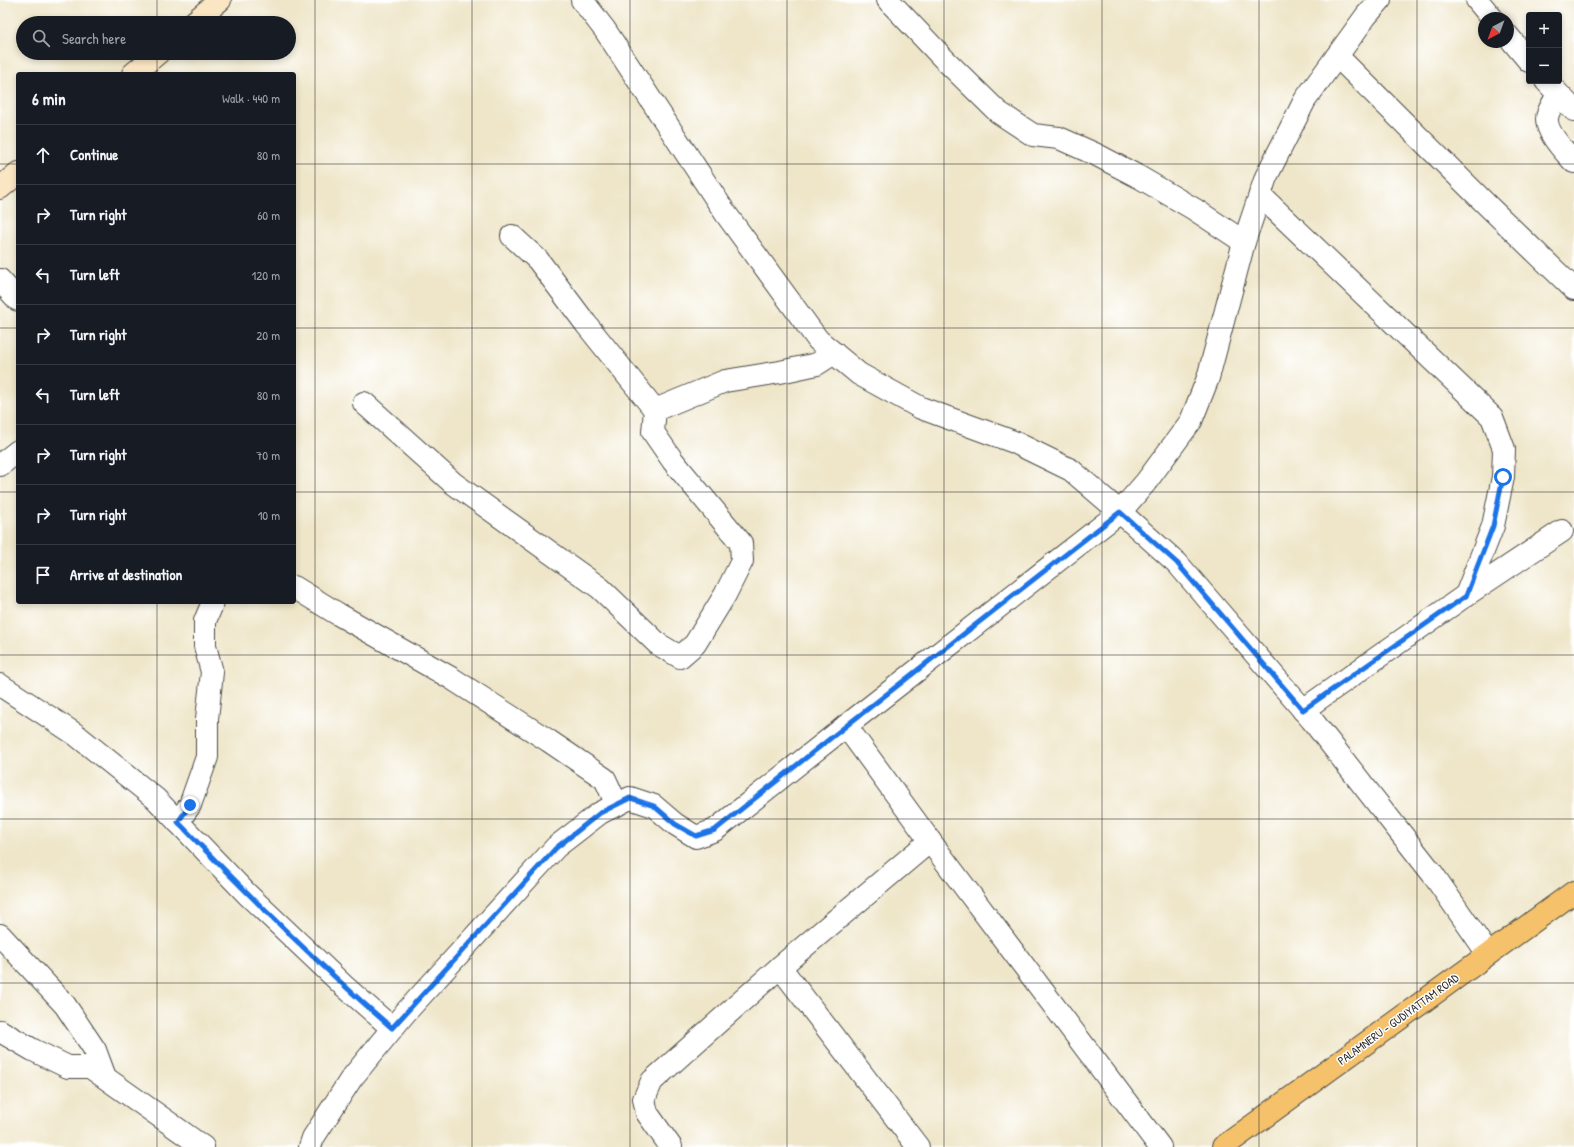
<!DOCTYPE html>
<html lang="en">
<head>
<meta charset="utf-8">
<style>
  :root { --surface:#171b24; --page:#20242c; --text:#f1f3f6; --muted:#9ea1a6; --line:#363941 }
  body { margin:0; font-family:"Patrick Hand",sans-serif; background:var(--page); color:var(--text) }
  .controls { position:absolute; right:12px; top:12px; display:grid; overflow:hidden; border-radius:4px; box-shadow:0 2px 6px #0003 }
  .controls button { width:36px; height:36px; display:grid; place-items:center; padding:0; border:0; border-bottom:1px solid var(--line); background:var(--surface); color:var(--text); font:20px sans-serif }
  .compass { position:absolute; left:1478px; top:12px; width:36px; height:36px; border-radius:50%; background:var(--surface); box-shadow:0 2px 6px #0003; rotate:221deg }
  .stop { position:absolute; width:12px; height:12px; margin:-9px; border:3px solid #1a73e8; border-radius:50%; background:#fff }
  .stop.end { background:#1a73e8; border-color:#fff; box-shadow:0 1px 4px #0008 }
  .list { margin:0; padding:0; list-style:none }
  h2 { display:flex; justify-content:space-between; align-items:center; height:52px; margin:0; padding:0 16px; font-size:17px }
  h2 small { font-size:13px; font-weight:400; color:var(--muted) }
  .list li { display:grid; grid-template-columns:26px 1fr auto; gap:12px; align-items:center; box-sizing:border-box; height:60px; padding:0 16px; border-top:1px solid var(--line) }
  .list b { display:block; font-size:15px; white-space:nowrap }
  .list em { font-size:13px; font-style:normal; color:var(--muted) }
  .icon { flex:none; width:22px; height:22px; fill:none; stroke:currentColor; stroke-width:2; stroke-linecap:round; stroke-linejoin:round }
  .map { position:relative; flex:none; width:1574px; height:1147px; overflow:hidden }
  .search { position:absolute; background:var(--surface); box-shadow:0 2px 6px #0003; left:16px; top:16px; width:280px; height:44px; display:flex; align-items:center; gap:10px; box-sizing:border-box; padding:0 14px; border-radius:22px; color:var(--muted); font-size:15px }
  .panel { position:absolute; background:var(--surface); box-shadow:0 2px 6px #0003; left:16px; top:72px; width:280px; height:532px; border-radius:4px }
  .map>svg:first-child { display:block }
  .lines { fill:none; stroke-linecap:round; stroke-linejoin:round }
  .street-casing { stroke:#484743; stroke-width:24 }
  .secondary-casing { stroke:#484743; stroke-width:24 }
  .primary-casing { stroke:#484743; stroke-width:24 }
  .street { stroke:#fff; stroke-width:22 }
  .secondary { stroke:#fbe6c4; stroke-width:22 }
  .primary { stroke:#f5c16b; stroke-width:22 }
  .route { stroke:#1a73e8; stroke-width:5 }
  .grid { fill:none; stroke:#2b2b2b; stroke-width:1; stroke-opacity:0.55 }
  .labels { text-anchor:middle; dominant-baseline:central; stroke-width:3; stroke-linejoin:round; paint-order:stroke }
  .street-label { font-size:12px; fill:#2b2b2b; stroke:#fff }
</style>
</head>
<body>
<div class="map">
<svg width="1574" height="1147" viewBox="0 0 1574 1147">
  <rect width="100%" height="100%" fill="#fff"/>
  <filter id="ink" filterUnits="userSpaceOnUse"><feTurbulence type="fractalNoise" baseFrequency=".025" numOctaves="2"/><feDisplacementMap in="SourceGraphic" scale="8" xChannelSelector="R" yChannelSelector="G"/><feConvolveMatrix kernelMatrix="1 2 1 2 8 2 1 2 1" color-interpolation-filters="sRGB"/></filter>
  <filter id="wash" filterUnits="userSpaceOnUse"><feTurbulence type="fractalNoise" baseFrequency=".012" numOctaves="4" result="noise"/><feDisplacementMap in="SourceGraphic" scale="16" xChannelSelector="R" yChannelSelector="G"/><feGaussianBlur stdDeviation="0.9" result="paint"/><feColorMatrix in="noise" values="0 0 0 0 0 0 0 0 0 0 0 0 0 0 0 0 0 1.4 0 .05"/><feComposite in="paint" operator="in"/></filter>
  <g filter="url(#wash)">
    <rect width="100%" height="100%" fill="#efe6c9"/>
  </g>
  <g filter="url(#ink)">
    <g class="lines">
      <defs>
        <g id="street">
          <polyline points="582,0 605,30 726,214 818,340 859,374 921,408 1014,442 1071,470 1120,512 1177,563 1312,720 1432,873 1488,954"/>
          <polyline points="888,0 943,58 998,112 1033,135 1059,138 1097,155 1139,177 1194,209 1244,242"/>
          <polyline points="1477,0 1492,18"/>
          <polyline points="1508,36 1529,61"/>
          <polyline points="1337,56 1488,206 1574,289"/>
          <polyline points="1546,81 1574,110"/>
          <path d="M1558,94C1555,101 1550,107 1548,114C1542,129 1565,152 1574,162"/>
          <polyline points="1260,195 1492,417 1504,449 1503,477 1493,526 1466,595"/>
          <polyline points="512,236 538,260 586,324 655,410 725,381 780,372 817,364 834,353"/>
          <polyline points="0,280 18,300"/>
          <polyline points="364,403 453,483 600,588 658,644 680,657 695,644 725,595 742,561 741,543 673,461 653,432 655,410"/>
          <polyline points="0,465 18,451"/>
          <polyline points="294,587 338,614 451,678 549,741 605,779 617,805"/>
          <polyline points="0,685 75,734 156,799 247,894 344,986 392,1028"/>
          <polyline points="1303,710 1466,595 1562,531"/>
          <polyline points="846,726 930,841 1160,1147"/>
          <polyline points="178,822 190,805 207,757 207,719 212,672 205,646 205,621 213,602"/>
          <polyline points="0,935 65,1005 95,1050 105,1077"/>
          <polyline points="780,967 918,1147"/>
          <polyline points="0,1031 33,1050 68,1067 90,1067 203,1147"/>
          <polyline points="310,1147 313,1138 351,1079 405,1013 556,847 600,813 630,798 654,806 675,824 696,837 715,830 851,722 1120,512 1146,482 1191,421 1208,378 1244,242 1266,177 1305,100 1366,16 1380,0"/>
          <polyline points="671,1147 647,1113 644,1099 652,1081 780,967 930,841"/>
        </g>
        <g id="secondary">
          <polyline points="193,23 220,0"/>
          <polyline points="133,74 158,53"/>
          <polyline points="0,188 18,173"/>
        </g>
        <polyline id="primary" points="1223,1147 1574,892"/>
      </defs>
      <use href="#street" class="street-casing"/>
      <use href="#secondary" class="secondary-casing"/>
      <use href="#primary" class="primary-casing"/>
      <use href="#street" class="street"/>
      <use href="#secondary" class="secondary"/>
      <use href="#primary" class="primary"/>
    </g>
  </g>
  <g class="lines" filter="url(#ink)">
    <path class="route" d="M190,805L178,822C246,893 317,963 392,1028L556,848L600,813L630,798L654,806L675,824L696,836L715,830L851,722L1120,512L1177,563L1303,710L1466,596L1493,526L1503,477"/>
  </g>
  <path class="grid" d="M157,0V23M315,0V1147M472,0V1147M630,0V1147M787,0V1147M944,0V1147M1102,0V1147M1259,0V1147M1417,0V1147M157,53V74M0,164H18M294,164H1574M0,328H18M294,328H1574M0,492H18M294,492H1574M157,602V1147M0,655H1574M0,819H1574M0,983H1574"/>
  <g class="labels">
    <g class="street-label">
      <text transform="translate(1398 1019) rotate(-36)">PALAMNERU - GUDIYATTAM ROAD</text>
    </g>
  </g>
</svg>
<div class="controls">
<button>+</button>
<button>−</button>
</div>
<svg class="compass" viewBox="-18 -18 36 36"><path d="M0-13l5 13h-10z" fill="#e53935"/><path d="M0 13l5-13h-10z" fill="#9ea1a6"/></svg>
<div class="stop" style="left:1503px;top:477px"></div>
<div class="stop end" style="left:190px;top:805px"></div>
<div class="search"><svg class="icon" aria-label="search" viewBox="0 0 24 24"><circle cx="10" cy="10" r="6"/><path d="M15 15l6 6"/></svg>Search here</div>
<section class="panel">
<h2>6 min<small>Walk · 440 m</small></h2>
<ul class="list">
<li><svg class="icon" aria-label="ahead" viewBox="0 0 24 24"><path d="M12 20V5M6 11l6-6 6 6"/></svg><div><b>Continue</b></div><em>80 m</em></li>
<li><svg class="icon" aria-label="right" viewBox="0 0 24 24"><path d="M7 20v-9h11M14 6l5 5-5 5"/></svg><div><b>Turn right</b></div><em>60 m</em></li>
<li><svg class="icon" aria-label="left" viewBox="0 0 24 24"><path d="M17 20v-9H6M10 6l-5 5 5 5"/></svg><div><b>Turn left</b></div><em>120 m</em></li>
<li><svg class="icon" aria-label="right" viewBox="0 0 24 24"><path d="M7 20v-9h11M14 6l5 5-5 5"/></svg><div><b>Turn right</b></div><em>20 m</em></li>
<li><svg class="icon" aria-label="left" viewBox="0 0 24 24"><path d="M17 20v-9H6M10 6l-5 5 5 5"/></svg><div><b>Turn left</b></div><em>80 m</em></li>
<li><svg class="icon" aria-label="right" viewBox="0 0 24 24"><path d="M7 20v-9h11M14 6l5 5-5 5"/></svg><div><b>Turn right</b></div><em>70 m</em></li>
<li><svg class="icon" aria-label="right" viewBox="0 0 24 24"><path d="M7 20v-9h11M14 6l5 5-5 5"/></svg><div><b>Turn right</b></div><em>10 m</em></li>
<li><svg class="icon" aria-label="arrive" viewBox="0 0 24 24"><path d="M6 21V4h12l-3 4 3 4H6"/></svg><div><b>Arrive at destination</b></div></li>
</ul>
</section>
</div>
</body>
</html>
